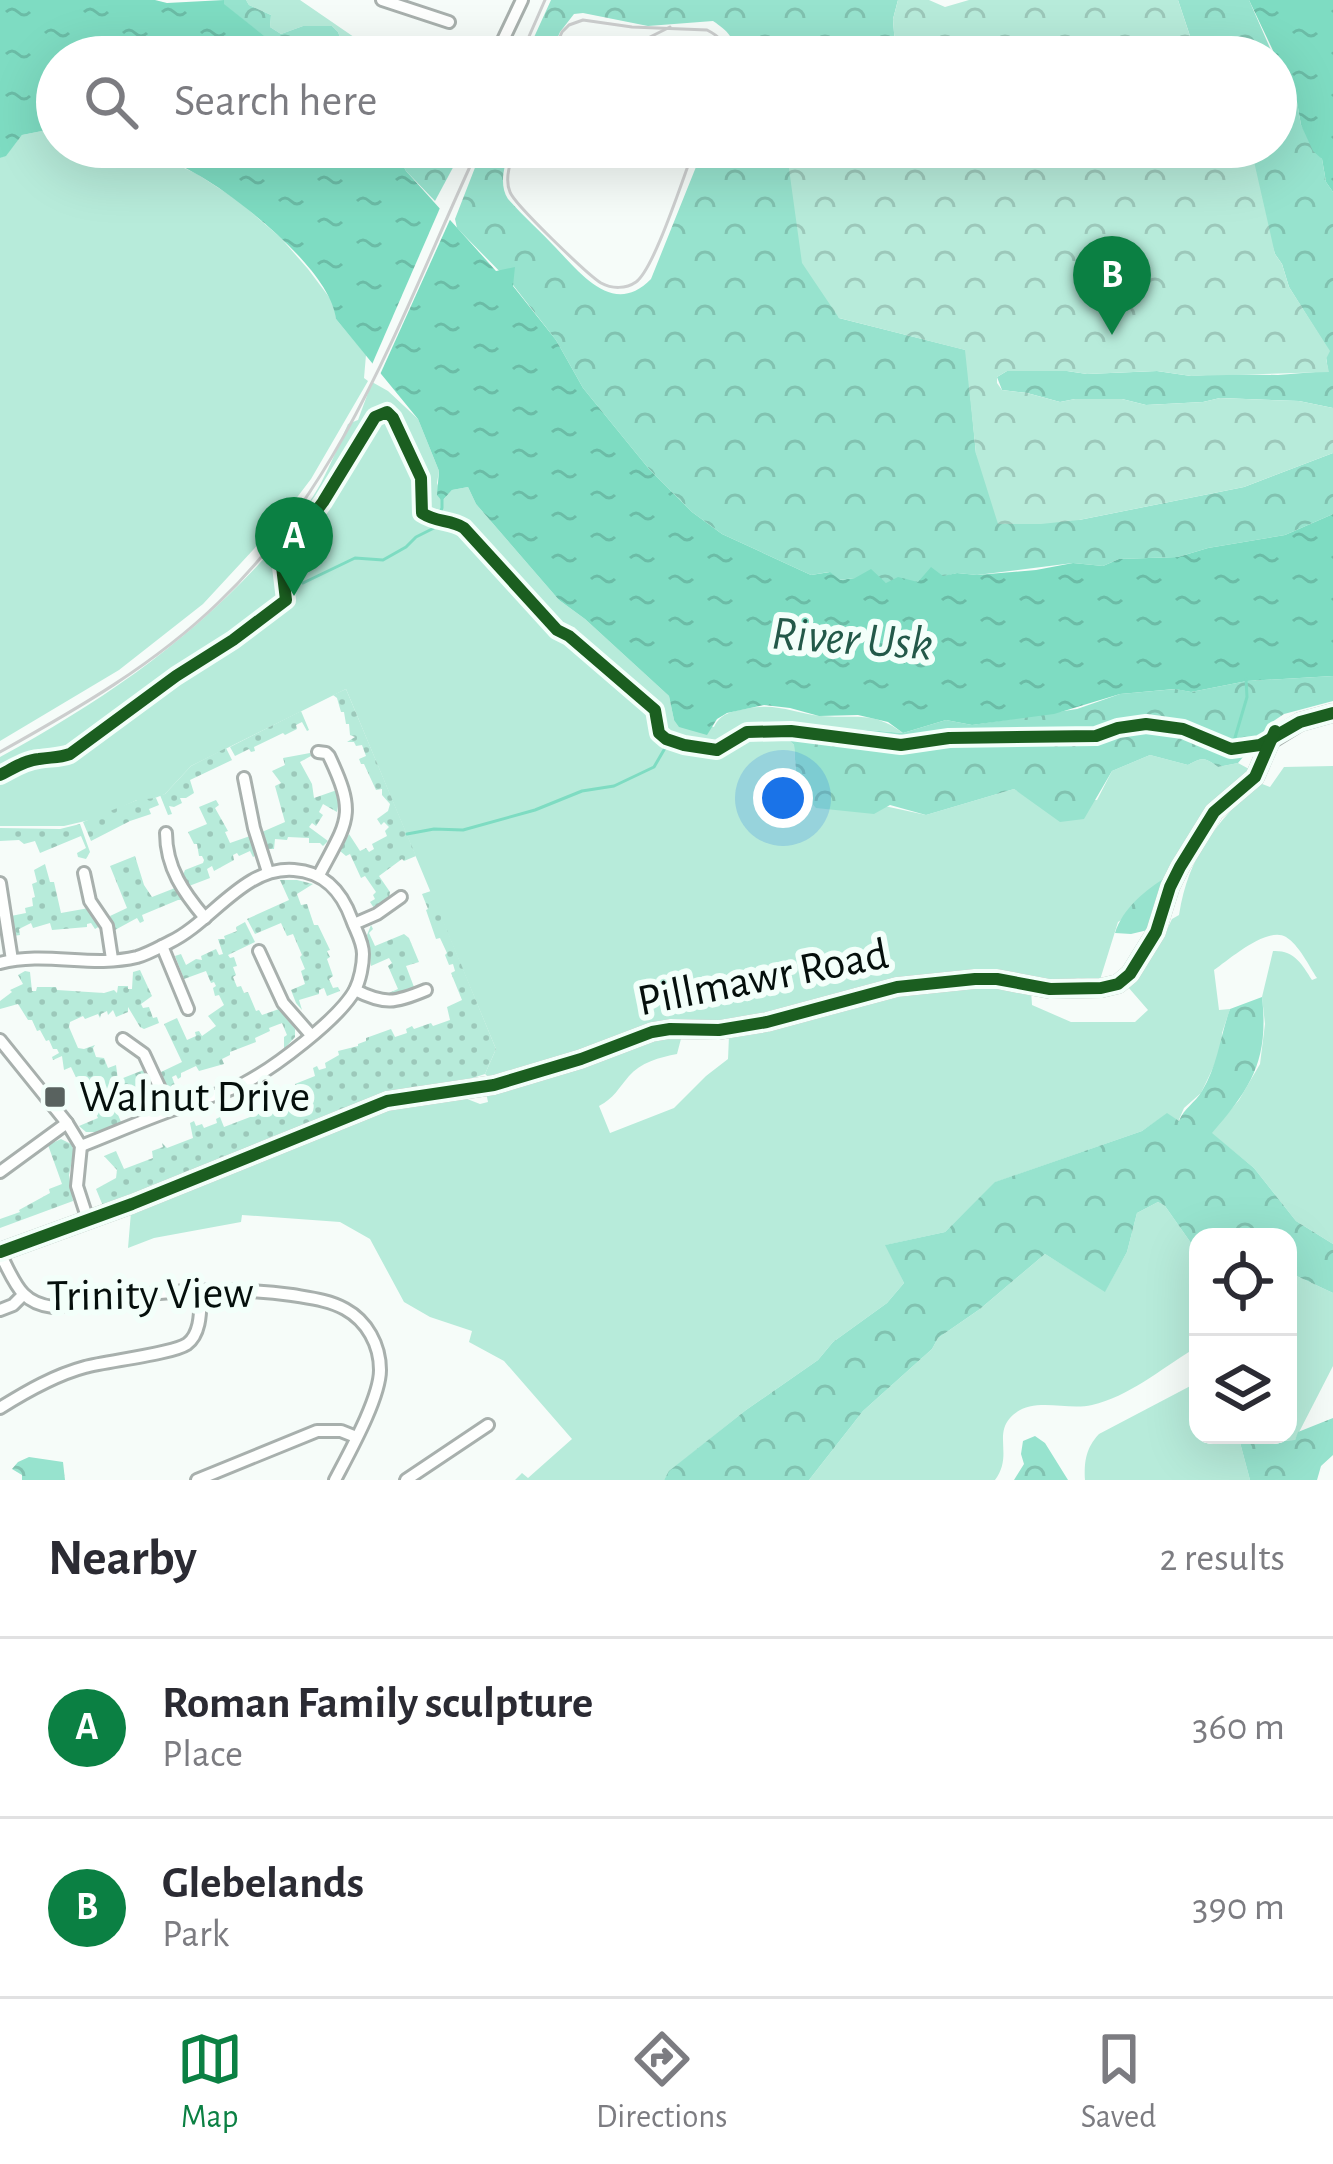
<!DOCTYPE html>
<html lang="en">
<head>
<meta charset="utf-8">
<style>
  :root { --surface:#fff; --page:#f7f7f7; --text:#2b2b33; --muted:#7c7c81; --line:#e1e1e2; --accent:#0b8043 }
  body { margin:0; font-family:"Alegreya Sans",sans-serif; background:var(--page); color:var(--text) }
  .controls { position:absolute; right:36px; bottom:36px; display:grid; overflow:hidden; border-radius:24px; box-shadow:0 12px 48px #0002 }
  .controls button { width:108px; height:108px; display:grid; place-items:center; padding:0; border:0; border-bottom:3px solid var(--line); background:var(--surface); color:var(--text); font:60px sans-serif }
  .you { position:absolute; left:783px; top:798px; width:42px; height:42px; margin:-30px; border:9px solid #fff; border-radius:50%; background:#1a73e8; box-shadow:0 0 0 18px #1a73e833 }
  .badge { display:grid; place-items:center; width:78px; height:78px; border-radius:50%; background:var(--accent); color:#fff; font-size:39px; font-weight:700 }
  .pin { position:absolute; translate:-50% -99px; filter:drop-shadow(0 3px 6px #0008) }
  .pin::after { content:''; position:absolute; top:63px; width:42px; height:36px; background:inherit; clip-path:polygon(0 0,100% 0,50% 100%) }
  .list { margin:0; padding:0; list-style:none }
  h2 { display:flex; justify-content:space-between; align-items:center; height:156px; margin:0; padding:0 48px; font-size:51px }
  h2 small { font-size:39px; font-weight:400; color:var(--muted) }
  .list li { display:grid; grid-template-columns:78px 1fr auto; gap:36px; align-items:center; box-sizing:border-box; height:180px; padding:0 48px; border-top:3px solid var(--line) }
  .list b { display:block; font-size:45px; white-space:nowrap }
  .list p { margin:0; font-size:39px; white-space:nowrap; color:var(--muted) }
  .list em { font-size:39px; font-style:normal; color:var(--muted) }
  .icon { flex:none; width:66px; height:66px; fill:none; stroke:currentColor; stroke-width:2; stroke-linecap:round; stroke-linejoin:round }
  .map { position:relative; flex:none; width:1333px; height:1480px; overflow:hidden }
  .search { position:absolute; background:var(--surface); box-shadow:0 12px 48px #0002; left:36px; right:36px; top:36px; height:132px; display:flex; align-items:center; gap:30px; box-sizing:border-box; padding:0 42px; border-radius:66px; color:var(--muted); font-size:45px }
  .sheet { height:516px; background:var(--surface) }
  nav { display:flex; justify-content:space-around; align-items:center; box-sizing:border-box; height:168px; border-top:3px solid var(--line); background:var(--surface); font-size:33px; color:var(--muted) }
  nav a { display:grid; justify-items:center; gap:6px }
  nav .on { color:var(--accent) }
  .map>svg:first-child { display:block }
  .grass { fill:#b7ebda }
  .forest { fill:url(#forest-crowns) }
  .park { fill:url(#park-crowns) }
  .garden { fill:url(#garden-dots) }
  .water { fill:url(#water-ripples) }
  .pier { fill:#f6fcf9 }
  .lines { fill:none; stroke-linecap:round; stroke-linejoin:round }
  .stream { stroke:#7edcc2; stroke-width:3 }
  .minor-casing { stroke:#a8b0ad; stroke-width:16 }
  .tertiary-casing { stroke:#a8b0ad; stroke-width:20 }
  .minor { stroke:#fefffe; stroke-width:10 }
  .tertiary { stroke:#fefffe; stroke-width:14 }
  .tram { stroke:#cccece; stroke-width:3 }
  .rail { stroke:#cccece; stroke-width:3 }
  .cycleway-casing { stroke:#f3fffa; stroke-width:20 }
  .cycleway { stroke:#1b5e20; stroke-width:12 }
  .poi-dot { fill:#59625f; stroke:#f3fffa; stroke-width:4.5 }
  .labels { text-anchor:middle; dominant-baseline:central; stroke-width:12; stroke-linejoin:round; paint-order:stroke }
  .street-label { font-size:45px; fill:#050f0c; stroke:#f3fffa }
  .poi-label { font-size:45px; fill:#050f0c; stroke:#f3fffa; text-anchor:start }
  .water-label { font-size:48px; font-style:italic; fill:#235949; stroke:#f3fffa }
</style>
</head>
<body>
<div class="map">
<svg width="1333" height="1480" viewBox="0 0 1333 1480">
  <defs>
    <pattern id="forest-crowns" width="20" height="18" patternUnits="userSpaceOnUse" patternTransform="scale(3)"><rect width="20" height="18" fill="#97e3ce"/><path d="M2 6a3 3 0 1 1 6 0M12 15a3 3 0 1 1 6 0" fill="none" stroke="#81c2b0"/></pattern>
    <pattern id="park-crowns" width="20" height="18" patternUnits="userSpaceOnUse" patternTransform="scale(3)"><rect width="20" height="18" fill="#b7ebda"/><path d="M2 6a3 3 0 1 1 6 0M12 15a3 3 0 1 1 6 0" fill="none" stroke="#9cc8ba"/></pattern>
    <pattern id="garden-dots" width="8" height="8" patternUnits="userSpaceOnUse" patternTransform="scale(3)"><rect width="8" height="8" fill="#b7ebda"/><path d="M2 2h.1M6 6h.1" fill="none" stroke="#9cc8ba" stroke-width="1.8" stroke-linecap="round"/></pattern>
    <pattern id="water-ripples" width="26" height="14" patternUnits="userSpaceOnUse" patternTransform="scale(3)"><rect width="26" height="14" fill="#7edcc2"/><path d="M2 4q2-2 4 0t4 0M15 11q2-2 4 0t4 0" fill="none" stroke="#6bbca6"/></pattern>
  </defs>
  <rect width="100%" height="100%" fill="#f6fcf9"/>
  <g class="grass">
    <polygon points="246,0 300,0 383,57 347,57 338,32 332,26 303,26 281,34 270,27 271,15 249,5"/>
    <polygon points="57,128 57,147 139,147 197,174 237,200 280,237 308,269 335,305 336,319 366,355 364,378 368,381 311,479 276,525 203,604 119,670 0,741 0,158 6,155 22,135"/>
    <path d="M372,382L388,391L418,419L439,471L437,483L443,500L452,490L468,487L476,504L559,600L585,619L669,696L674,720L714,727C721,713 731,712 745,709C777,702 792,713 821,716C854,719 873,710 903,733L856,729L786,735L794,745L797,787L926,815L1014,789L1031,800H1097L1112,771L1150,755L1188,765C1202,757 1205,757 1218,767L1238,763L1249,769L1212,805L1167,878L1164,892L1118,922L1099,983L1078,978L1056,985L975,971L760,1017L706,1024L682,1021L651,1025L590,1048L491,1079L485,1074L496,1049L346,689L191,766L165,794L150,800H137L98,818L64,826H0V757C97,704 183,646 259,564C281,539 305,512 321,483C331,464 339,444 348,424L358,420Z"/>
    <path d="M1333,766V1244L1296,1221L1254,1168L1211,1133L1239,1100L1260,1064L1265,1024L1262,997L1273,951C1294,950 1302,964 1312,980L1317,978C1309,966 1299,945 1286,937C1267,926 1230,959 1214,970L1219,1010L1230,1009L1222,1033L1221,1051L1201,1093L1184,1108L1178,1122L1167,1114L1142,1131L996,1182L945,1232L886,1245L904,1283L887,1303L833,1342L818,1360L746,1410L670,1471L664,1480H515L522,1473L528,1478L572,1439L504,1361L469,1342L472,1331L430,1317L404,1302L370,1239L340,1222L242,1215L241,1222L154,1238L128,1248L131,1212L202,1180L319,1138L395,1104L457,1095L480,1104L488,1102L486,1092C549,1075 618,1043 682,1035L677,1054C660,1057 640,1063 629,1076C618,1089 614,1098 599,1106L610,1133L674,1108L706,1076L728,1059L729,1036L834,1011L903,991L982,984L1031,990L1032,1005L1071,1022H1135L1148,1010L1128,987L1160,944L1172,919L1179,915C1189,853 1216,826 1257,782L1270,787L1284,767Z"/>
    <path d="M1158,1202L1165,1206L1198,1253V1354L1192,1350C1161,1369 1128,1397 1092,1405C1065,1411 1030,1395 1010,1418C994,1436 1013,1456 995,1480H809L863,1411L932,1349L938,1338L980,1309L1045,1254L1105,1291L1127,1252L1137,1213Z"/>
    <polygon points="1288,1272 1333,1293 1333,1366 1295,1440 1261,1440 1250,1435 1288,1435"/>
    <path d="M1198,1382V1435H1238L1250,1480H1085C1084,1461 1086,1448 1099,1434Z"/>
  </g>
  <g class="forest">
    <polygon points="224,0 246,0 249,5 271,15 270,27 281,34 303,26 332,26 338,32 347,57 291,57 223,4"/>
    <path d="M551,0H898L893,19L895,46L777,57H737C735,38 728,31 713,21L648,26L583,13L574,14L560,32L549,57H525Z"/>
    <polygon points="1178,0 1249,0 1274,57 1197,57"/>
    <polygon points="1276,62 1284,83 1297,102 1301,125 1322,159 1326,182 1333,192 1333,408 1299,401 1220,398 1203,402 1146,405 1122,399 1075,399 1060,402 1027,393 1002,390 997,377 1007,371 1067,371 1087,374 1157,371 1191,376 1221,374 1278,375 1328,371 1324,343 1289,287 1282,264 1275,254 1241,147 1276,147"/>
    <polygon points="394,147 464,147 435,201 406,171"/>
    <path d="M483,147H511C505,163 498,184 508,199C523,216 540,231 556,248C582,275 614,317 651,279L704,147H786L787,160L839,318L966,350L976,454L1079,520L1244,487L1333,453V514L1285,535L1208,548L1178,557L1119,559L1103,566L1073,563L977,575L957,573L918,583H886L855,578L839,580L829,572L811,575L722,534L692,512L649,469L583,388L556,340L513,285L457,228L455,219Z"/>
    <path d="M1333,676V701L1284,714L1272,722L1238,763L1218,767C1205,757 1202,757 1188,765L1150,755L1112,771L1084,819L1060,822L1014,789L926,815L890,805L874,814L816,808L797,787L794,745L785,735L784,727L842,733L856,729L903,733L946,720L972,725L1077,709L1120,694L1176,689L1191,692L1247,681Z"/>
    <path d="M1167,877L1152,929L1131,934L1115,933C1122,909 1146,889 1167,877Z"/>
    <path d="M1262,997C1269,1059 1252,1087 1212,1133L1254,1168L1296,1221L1333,1244V1293L1288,1272V1237H1198V1253L1165,1206L1158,1202L1137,1213L1127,1252L1105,1292L1045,1254L980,1309L938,1338L932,1349L863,1411L809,1480H664L669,1471L746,1410L818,1360L833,1342L887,1303L904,1283L885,1245L945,1232L995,1182L1142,1131L1167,1113L1179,1121C1184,1108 1195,1103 1202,1091C1218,1065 1220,1036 1230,1009Z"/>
    <polygon points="1333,1418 1333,1455 1321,1466 1317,1480 1250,1480 1238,1435 1276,1441 1295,1440 1298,1432"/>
    <polygon points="1035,1436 1045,1443 1068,1480 1014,1480 1024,1464 1021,1454 1023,1441"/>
    <polygon points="29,1457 63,1462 65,1480 22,1480 22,1475 12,1469 18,1462"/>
  </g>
  <g class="park">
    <polygon points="898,0 929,0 945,7 969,0 1178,0 1197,57 777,57 895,46 893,19"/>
    <polygon points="786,147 1241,147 1253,157 1275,254 1282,264 1289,287 1330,351 1326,359 1329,372 1191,376 1157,371 1087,374 1067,371 1007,371 997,377 997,383 1002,390 1027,393 1060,402 1075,399 1122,399 1146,405 1203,402 1220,398 1299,401 1333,408 1333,453 1244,487 1079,520 1041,524 998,524 976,454 965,350 839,318 802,263"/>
  </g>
  <g class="garden">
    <polygon points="346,689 416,856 404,861 402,859 379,876 390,892 389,898 374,908 370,902 375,899 373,895 376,892 365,876 361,878 350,854 346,856 340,851 349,834 360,851 366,848 369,852 374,849 372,844 387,836 385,831 389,827 384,822 381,825 377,819 388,811 390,804 382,795 382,789 376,790 364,764 361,764 359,759 366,756 362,745 356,746 354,742 347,742 355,737 350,735 349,724 346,724 344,712 341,712 337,698 333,695"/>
    <polygon points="301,711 309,730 307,731 302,722 296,725 297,729 285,735 283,733 254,747 255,751 251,752 249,749 235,756 230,747"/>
    <polygon points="226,748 232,760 190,780 194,793 186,798 180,798 182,803 174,807 169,806 172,814 168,815 160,795 165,794 191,766"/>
    <polygon points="310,753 311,756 300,762 312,784 314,798 337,790 339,800 337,812 323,804 319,812 323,815 316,826 312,823 309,827 328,841 323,846 320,843 309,843 309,838 288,837 287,840 275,839 274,849 267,849 262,832 285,822 275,786 281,783 272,771 285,765 283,758"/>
    <polygon points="156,798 159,805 149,809 151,814 130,821 91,841 83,822 137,800"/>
    <polygon points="216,800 219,805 215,808 228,831 225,832 230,843 250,836 255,856 253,857 250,851 239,856 237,853 233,855 234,860 214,871 212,866 207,869 210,878 189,886 183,875 185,870 203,863 204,860 202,856 199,856 197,844 194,844 188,832 207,824 199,807"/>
    <polygon points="80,824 90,852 86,859 78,857 77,853 86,848 81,836 40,853 35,841 24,844 19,840 0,841 0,828 60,829"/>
    <polygon points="135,856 144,885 152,897 175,888 184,900 178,900 142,915 144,921 140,923 137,918 115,930 110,916 127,908 110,866"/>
    <polygon points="45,864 50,882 54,882 61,913 89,908 100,926 95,929 91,923 87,924 87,927 52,930 50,923 33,928 31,923 19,929 20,935 13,936 11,916 26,913 25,908 33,906 32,898 35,897 32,884 37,882 34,870"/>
    <polygon points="280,880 297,880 313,884 297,894 301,905 307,904 314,925 318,925 330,950 327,951 330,957 327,959 333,976 329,979 333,988 338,987 340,991 327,996 324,988 319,990 319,994 299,1000 302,1010 296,1003 291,990 305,984 301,971 305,969 300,957 302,955 293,934 287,936 281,923 255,934 247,919 289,900"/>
    <polygon points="431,891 496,1049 485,1074 275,1143 103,1206 96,1189 116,1178 117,1170 104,1156 116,1151 124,1169 153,1158 152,1151 163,1147 162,1143 167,1148 193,1138 190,1123 194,1121 196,1126 202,1124 204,1128 217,1123 216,1119 220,1117 224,1127 263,1112 262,1105 277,1100 276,1097 297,1093 295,1084 315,1076 313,1068 317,1066 319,1070 326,1068 325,1063 339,1055 338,1051 358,1046 358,1044 366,1041 366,1038 391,1029 395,1037 407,1033 406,1029 412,1026 414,1029 431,1023 433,1026 450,1020 447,1007 462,1000 451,973 455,971 453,964 449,965 445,955 447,953 440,938 436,939 426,910 428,909 422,894"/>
    <polygon points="245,922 255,942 228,955 230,958 234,957 237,966 233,967 236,975 233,977 237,987 241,986 244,993 248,992 256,1011 259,1010 262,1015 279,1009 295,1029 295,1037 284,1049 284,1037 287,1035 282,1023 269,1028 270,1031 255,1038 256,1042 230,1052 230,1055 222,1059 224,1064 199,1071 196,1066 181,1073 181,1077 178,1079 176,1075 172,1077 177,1091 170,1094 161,1072 182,1062 164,1024 177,1018 187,1040 196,1036 195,1032 199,1031 202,1036 216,1026 208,1016 224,1005 219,995 215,996 213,988 216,986 214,982 211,983 206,971 184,979 175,956 181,954 186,965 196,959 202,960 201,956 216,949 219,955 223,954 218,939 225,939 224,936 237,931 236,927"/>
    <polygon points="371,925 373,929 369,933 375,946 404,934 409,938 419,962 406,966 414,987 397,994 384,995 398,989 388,966 392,963 389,958 371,966 367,935"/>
    <polygon points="140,970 152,996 141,1004 143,1008 149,1007 153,1018 157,1017 159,1023 144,1029 140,1027 128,1007 128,1012 116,1017 113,1010 108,1015 107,1011 101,1014 100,1018 98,1014 85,1019 83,1016 70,1022 69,1027 78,1048 84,1049 95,1045 93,1048 96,1057 104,1058 108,1068 116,1065 118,1080 146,1069 155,1091 156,1103 149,1111 145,1100 153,1096 148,1085 112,1100 121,1122 99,1132 86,1132 79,1126 98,1118 96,1114 103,1108 101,1103 93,1106 84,1085 80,1086 71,1067 64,1070 62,1056 53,1060 52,1057 59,1053 57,1049 53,1049 49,1040 46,1041 40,1030 37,1031 32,1020 28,1020 18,1004 0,1009 0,1001 12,992 10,990 23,984 18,975 25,971 30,972 32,991 36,991 37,987 56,987 57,990 104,993 114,990 117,993 118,986 128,986 128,989 132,989 133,972"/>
    <polygon points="61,1139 71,1144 74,1151 69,1175 73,1201 0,1228 0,1219 20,1212 19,1210 50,1193 49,1189 62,1184 48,1145"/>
  </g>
  <g class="water">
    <polygon points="0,0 155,0 167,3 224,0 224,4 291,57 57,57 57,128 22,135 6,156 0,158"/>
    <polygon points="1249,0 1333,0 1333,192 1326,182 1322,159 1313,151 1301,125 1297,102 1284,83 1276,57"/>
    <path d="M139,147H394L406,171L496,271L515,267L513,286L556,340L583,388L649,469L692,512L722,534L811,575L830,572L840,580L855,578L871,569L886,583L898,577L918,582L931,567L943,576L957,573L977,575L1036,570L1073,563L1103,566L1119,559L1178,557L1208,548L1285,535L1333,514V676L1247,681L1191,692L1175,689L1120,694L1054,714L972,725L946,720L903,733L888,722L858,715L819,716L790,708L764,705L727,713L717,719L707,735L679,727L674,720L669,696L585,619L559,600L476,504L468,487L452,490L442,501L437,495L439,471L418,419L336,319C331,271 241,200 200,176C181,165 160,156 139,147Z"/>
  </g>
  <polygon class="pier" points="443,201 453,213 378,379 370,369"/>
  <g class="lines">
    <g class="stream">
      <polyline points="303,583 355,558 383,560 406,547 416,537 434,528 442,508 442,498"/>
      <polyline points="1234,741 1247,697 1246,679"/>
      <polyline points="407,834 434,829 463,830 535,810 582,791 614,786 654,767 668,743"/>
    </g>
    <defs>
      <g id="minor">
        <polyline points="382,0 449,22"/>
        <polyline points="495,57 522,0"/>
        <path d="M318,752L326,753L329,756C357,815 348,820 319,875"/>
        <polyline points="244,778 254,828 268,872"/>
        <path d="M166,833C166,868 184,893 205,918"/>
        <polyline points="84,873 90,901 107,926 112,959"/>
        <polyline points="0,883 12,960"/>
        <polyline points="354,924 377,914 401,897"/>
        <polyline points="162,946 188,1009"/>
        <polyline points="259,951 283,1003 311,1035"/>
        <path d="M0,963C45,951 92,968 137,957C148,954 160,947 170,942C212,922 244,866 294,870C325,872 342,892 352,920C356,931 363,942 363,954C363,965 360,980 355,990C339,1019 274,1068 243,1084C222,1094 197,1100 175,1109C143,1120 112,1134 81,1146"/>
        <path d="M355,990C385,1005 395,1003 426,990"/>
        <polyline points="123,1039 144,1054 170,1110"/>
        <polyline points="0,1040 67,1123 81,1146 77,1186 88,1220"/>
        <polyline points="0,1172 67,1123"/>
        <path d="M0,1254C15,1281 19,1303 53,1307C132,1294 212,1284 292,1295C309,1298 329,1300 345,1309C367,1321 380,1345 380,1370C380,1398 349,1453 335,1480"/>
        <polyline points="0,1310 13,1305 23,1295"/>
        <path d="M0,1408C27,1391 55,1375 85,1367C107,1361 172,1354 187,1344C202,1333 200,1308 201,1291"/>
        <polyline points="197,1480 317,1431 341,1431 356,1437"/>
        <polyline points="406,1480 488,1425"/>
      </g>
      <polyline id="tertiary" points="0,1252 132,1204 387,1101 494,1085 581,1059 652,1032 670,1029 719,1030 767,1022 897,987 975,979 997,979 1050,989 1101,988 1118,984 1130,974 1156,932 1170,887 1180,867 1214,812 1255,777 1271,740 1300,722 1333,713"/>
    </defs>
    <use href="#minor" class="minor-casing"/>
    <use href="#tertiary" class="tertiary-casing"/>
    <use href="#minor" class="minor"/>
    <use href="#tertiary" class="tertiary"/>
    <g class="tram">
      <path d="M551,57L562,32L569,25L583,20L632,27L707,30C719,36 726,43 727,57"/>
      <polyline points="640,57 650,37 670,27"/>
      <path d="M516,147C511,160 504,178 510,192C514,204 588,275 601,283C612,289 626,289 636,282C655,268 684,174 695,147"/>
    </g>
    <g class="rail">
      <polyline points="520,57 545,0"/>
      <path d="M0,752C77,709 154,665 218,603C347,481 405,305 479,147"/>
    </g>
    <defs>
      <g id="cycleway">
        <path d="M0,775C12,769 25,760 39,759C51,757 59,758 70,754L176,676L233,640L286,600L281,558L323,502L375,417L387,412L393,418L421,478L422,513C437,523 450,519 464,528L557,630L569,636L655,710L659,733L666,739L684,745L717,750L747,732L791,731L901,745L949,738L1096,736L1118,728L1146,724L1183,729L1231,749L1260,745L1300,722L1333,713"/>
        <polyline points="0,1252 132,1204 387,1101 494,1085 581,1059 652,1032 670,1029 719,1030 767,1022 897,987 975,979 997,979 1050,989 1101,988 1118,984 1130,974 1156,932 1170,887 1180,867 1214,812 1255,777 1275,731"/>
      </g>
    </defs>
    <use href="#cycleway" class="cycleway-casing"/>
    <use href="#cycleway" class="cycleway"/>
  </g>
  <rect class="poi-dot" x="43" y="1085" width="24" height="24" rx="6"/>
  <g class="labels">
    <g class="street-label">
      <text transform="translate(763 978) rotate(-11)">Pillmawr Road</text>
      <text transform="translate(150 1295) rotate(-1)">Trinity View</text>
    </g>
    <g class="poi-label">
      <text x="79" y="1097">Walnut Drive</text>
    </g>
    <g class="water-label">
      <text transform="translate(852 640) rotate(4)">River Usk</text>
    </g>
  </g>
</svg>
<div class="controls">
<button><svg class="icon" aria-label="locate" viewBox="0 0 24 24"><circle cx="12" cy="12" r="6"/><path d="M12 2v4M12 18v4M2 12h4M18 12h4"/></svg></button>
<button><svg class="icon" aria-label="layers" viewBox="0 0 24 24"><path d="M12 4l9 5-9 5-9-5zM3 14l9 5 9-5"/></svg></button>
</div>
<div class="you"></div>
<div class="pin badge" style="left:294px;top:596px">A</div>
<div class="pin badge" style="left:1112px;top:335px">B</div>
<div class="search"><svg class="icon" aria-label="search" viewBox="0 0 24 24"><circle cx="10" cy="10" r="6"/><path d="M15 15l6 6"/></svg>Search here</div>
</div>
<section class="sheet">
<h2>Nearby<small>2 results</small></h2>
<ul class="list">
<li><span class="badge">A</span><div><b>Roman Family sculpture</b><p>Place</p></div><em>360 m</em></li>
<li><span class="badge">B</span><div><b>Glebelands</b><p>Park</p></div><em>390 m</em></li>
</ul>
</section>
<nav>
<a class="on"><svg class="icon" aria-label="map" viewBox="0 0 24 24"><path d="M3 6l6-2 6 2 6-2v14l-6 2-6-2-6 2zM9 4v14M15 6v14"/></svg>Map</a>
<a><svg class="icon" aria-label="directions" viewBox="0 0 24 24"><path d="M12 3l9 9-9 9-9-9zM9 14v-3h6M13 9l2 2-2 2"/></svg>Directions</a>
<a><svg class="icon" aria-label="saved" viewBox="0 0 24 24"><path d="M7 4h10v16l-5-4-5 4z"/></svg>Saved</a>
</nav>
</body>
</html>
